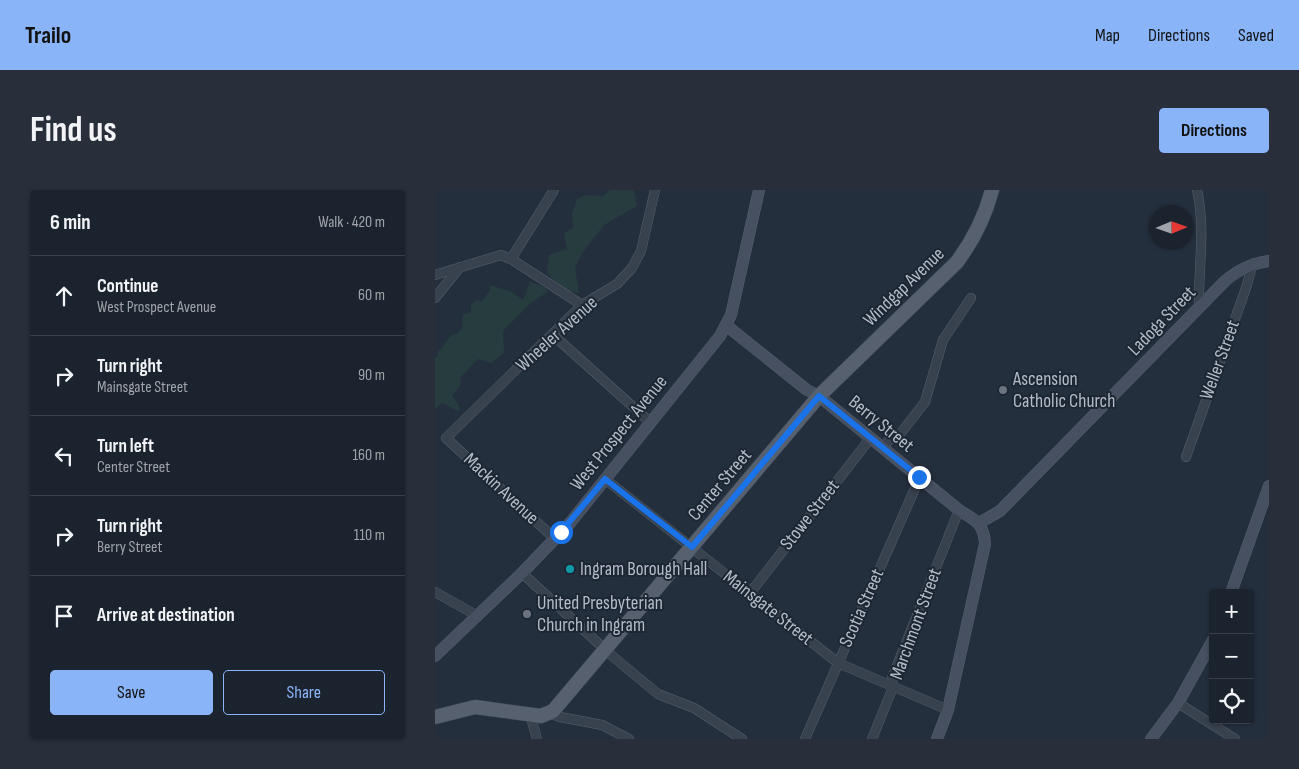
<!DOCTYPE html>
<html lang="en">
<head>
<meta charset="utf-8">
<style>
  :root { --surface:#1b232e; --page:#282f3a; --text:#f1f3f6; --muted:#a0a4aa; --line:#39404a; --accent:#8ab4f8 }
  body { margin:0; font-family:"Sofia Sans Condensed",sans-serif; background:var(--page); color:var(--text) }
  .controls { position:absolute; right:15px; bottom:15px; display:grid; overflow:hidden; border-radius:5px; box-shadow:0 1px 4px #0004 }
  .controls button { width:45px; height:45px; display:grid; place-items:center; padding:0; border:0; border-bottom:1px solid var(--line); background:var(--surface); color:var(--text); font:25px sans-serif }
  .compass { position:absolute; left:714px; top:15px; width:45px; height:45px; border-radius:50%; background:var(--surface); box-shadow:0 1px 4px #0004; rotate:88deg }
  .stop { position:absolute; width:15px; height:15px; margin:-11px; border:4px solid #1a73e8; border-radius:50%; background:#fff }
  .stop.end { background:#1a73e8; border-color:#fff; box-shadow:0 1px 5px #0008 }
  .list { margin:0; padding:0; list-style:none }
  h2 { display:flex; justify-content:space-between; align-items:center; height:65px; margin:0; padding:0 20px; font-size:21px }
  h2 small { font-size:16px; font-weight:400; color:var(--muted) }
  .list li { display:grid; grid-template-columns:32px 1fr auto; gap:15px; align-items:center; box-sizing:border-box; height:80px; padding:0 20px; border-top:1px solid var(--line) }
  .list b { display:block; font-size:19px; white-space:nowrap }
  .list p { margin:0; font-size:16px; white-space:nowrap; color:var(--muted) }
  .list em { font-size:16px; font-style:normal; color:var(--muted) }
  .actions { display:flex; gap:10px; padding:15px 20px }
  .actions a { flex:1; padding:11px 0; border:1px solid var(--accent); border-radius:5px; text-align:center; font-size:18px; color:var(--accent) }
  .actions .main { background:var(--accent); color:#111 }
  .icon { flex:none; width:28px; height:28px; fill:none; stroke:currentColor; stroke-width:2; stroke-linecap:round; stroke-linejoin:round }
  .map { position:relative; flex:none; width:834px; height:549px; overflow:hidden; border-radius:5px }
  header { display:flex; align-items:center; gap:30px; box-sizing:border-box; height:70px; padding:0 25px; background:var(--accent); color:#111 }
  header strong { font-size:24px }
  nav { display:flex; gap:28px; margin-inline-start:auto; font-size:18px }
  .intro { display:flex; align-items:center; justify-content:space-between; box-sizing:border-box; height:120px; padding:0 30px }
  h1 { margin:0; font-size:35px }
  .button { padding:12px 22px; border-radius:5px; background:var(--accent); color:#111; font-size:18px; font-weight:700 }
  main { display:flex; gap:30px; padding:0 30px }
  aside { flex:1; background:var(--surface); border-radius:5px; box-shadow:0 1px 4px #0004 }
  .map>svg:first-child { display:block }
  .green { fill:#263c3f }
  .lines { fill:none; stroke-linecap:round; stroke-linejoin:round }
  .street-casing { stroke:#565f6c; stroke-width:10 }
  .secondary-casing { stroke:#565f6c; stroke-width:12 }
  .primary-casing { stroke:#414a57; stroke-width:15 }
  .street { stroke:#38414e; stroke-width:9 }
  .secondary { stroke:#465061; stroke-width:11 }
  .primary { stroke:#56606e; stroke-width:14 }
  .route { stroke:#1a73e8; stroke-width:6 }
  .worship-dot { fill:#6b7280; stroke:#1d2633; stroke-width:2 }
  .culture-dot { fill:#0f9aa8; stroke:#1d2633; stroke-width:2 }
  .labels { text-anchor:middle; dominant-baseline:central; stroke-width:4; stroke-linejoin:round; paint-order:stroke }
  .street-label { font-size:19px; fill:#b4bcc9; stroke:#1d2633 }
  .poi-label { font-size:19px; fill:#b4bcc9; stroke:#1d2633; text-anchor:start }
</style>
</head>
<body>
<header>
<strong>Trailo</strong>
<nav><a>Map</a><a>Directions</a><a>Saved</a></nav>
</header>
<div class="intro"><h1>Find us</h1><a class="button">Directions</a></div>
<main>
<aside>
<h2>6 min<small>Walk · 420 m</small></h2>
<ul class="list">
<li><svg class="icon" aria-label="ahead" viewBox="0 0 24 24"><path d="M12 20V5M6 11l6-6 6 6"/></svg><div><b>Continue</b><p>West Prospect Avenue</p></div><em>60 m</em></li>
<li><svg class="icon" aria-label="right" viewBox="0 0 24 24"><path d="M7 20v-9h11M14 6l5 5-5 5"/></svg><div><b>Turn right</b><p>Mainsgate Street</p></div><em>90 m</em></li>
<li><svg class="icon" aria-label="left" viewBox="0 0 24 24"><path d="M17 20v-9H6M10 6l-5 5 5 5"/></svg><div><b>Turn left</b><p>Center Street</p></div><em>160 m</em></li>
<li><svg class="icon" aria-label="right" viewBox="0 0 24 24"><path d="M7 20v-9h11M14 6l5 5-5 5"/></svg><div><b>Turn right</b><p>Berry Street</p></div><em>110 m</em></li>
<li><svg class="icon" aria-label="arrive" viewBox="0 0 24 24"><path d="M6 21V4h12l-3 4 3 4H6"/></svg><div><b>Arrive at destination</b></div></li>
</ul>
<div class="actions"><a class="main">Save</a><a>Share</a></div>
</aside>
<div class="map">
<svg width="834" height="549" viewBox="0 0 834 549">
  <rect width="100%" height="100%" fill="#242f3e"/>
  <g class="green">
    <path d="M175,0H199L202,16L169,35L147,63L140,78L144,103C130,102 121,93 112,83L114,65L132,59L129,43L138,38L137,24L142,9L151,5L168,6Z"/>
    <polygon points="95,92 109,97 113,102 97,112 68,141 69,163 56,173 43,169 26,187 25,196 17,205 25,218 23,221 7,213 0,219 0,167 3,167 3,162 17,144 22,144 27,137 28,125 36,122 36,115 42,110 47,112 55,100 55,95 77,102 88,110"/>
  </g>
  <g class="lines">
    <defs>
      <g id="street">
        <path d="M762,0C771,40 763,78 764,118"/>
        <polyline points="76,69 119,0"/>
        <polyline points="0,85 66,65 76,69 147,115"/>
        <polyline points="0,108 25,77"/>
        <polyline points="117,144 215,232"/>
        <polyline points="448,258 454,250 465,244 490,212 508,150 536,108"/>
        <polyline points="751,267 811,98 818,73"/>
        <polyline points="170,289 403,473 513,520"/>
        <polyline points="120,349 11,248 147,115 182,94 197,78 206,61 220,0"/>
        <polyline points="87,383 176,465 223,504 259,518 307,549"/>
        <polyline points="0,402 41,425"/>
        <polyline points="315,403 431,254 434,246"/>
        <polyline points="743,513 800,549"/>
        <polyline points="115,523 125,527 167,535 194,549"/>
        <polyline points="95,524 102,549"/>
        <polyline points="370,549 485,287"/>
        <polyline points="437,549 458,497 457,488 524,320"/>
      </g>
      <g id="secondary">
        <path d="M292,136L372,200L384,206L524,320C540,330 549,333 550,354L513,520L502,549"/>
        <path d="M544,333L565,321L790,91C804,79 816,74 834,71"/>
        <polyline points="796,403 834,296"/>
        <polyline points="0,466 87,383 135,333 285,146 296,125 324,0"/>
        <polyline points="716,549 743,513 778,450"/>
      </g>
      <path id="primary" d="M0,527L40,517L106,526L118,521L384,206L522,72C539,49 550,27 557,0"/>
    </defs>
    <use href="#street" class="street-casing"/>
    <use href="#secondary" class="secondary-casing"/>
    <use href="#primary" class="primary-casing"/>
    <use href="#street" class="street"/>
    <use href="#secondary" class="secondary"/>
    <use href="#primary" class="primary"/>
  </g>
  <g class="lines">
    <polyline class="route" points="126,342 170,289 257,357 384,206 484,287"/>
  </g>
  <g class="worship-dot">
    <circle cx="568" cy="200" r="5"/>
    <circle cx="92" cy="424" r="5"/>
  </g>
  <circle class="culture-dot" cx="135" cy="379" r="5"/>
  <g class="labels">
    <g class="street-label">
      <text transform="translate(469 97) rotate(-44)">Windgap Avenue</text>
      <text transform="translate(727 131) rotate(-46)">Ladoga Street</text>
      <text transform="translate(122 144) rotate(-42)">Wheeler Avenue</text>
      <text transform="translate(785 170) rotate(-70)">Weller Street</text>
      <text transform="translate(446 234) rotate(39)">Berry Street</text>
      <text transform="translate(184 243) rotate(-51)">West Prospect Avenue</text>
      <text transform="translate(285 295) rotate(-50)">Center Street</text>
      <text transform="translate(66 299) rotate(43)">Mackin Avenue</text>
      <text transform="translate(375 325) rotate(-52)">Stowe Street</text>
      <text transform="translate(333 418) rotate(38)">Mainsgate Street</text>
      <text transform="translate(427 418) rotate(-66)">Scotia Street</text>
      <text transform="translate(481 434) rotate(-70)">Marchmont Street</text>
    </g>
    <g class="poi-label">
      <text x="578" y="189">Ascension<tspan x="578" dy="22">Catholic Church</tspan></text>
      <text x="145" y="379">Ingram Borough Hall</text>
      <text x="102" y="413">United Presbyterian<tspan x="102" dy="22">Church in Ingram</tspan></text>
    </g>
  </g>
</svg>
<div class="controls">
<button>+</button>
<button>−</button>
<button><svg class="icon" aria-label="locate" viewBox="0 0 24 24"><circle cx="12" cy="12" r="6"/><path d="M12 2v4M12 18v4M2 12h4M18 12h4"/></svg></button>
</div>
<svg class="compass" viewBox="-18 -18 36 36"><path d="M0-13l5 13h-10z" fill="#e53935"/><path d="M0 13l5-13h-10z" fill="#a0a4aa"/></svg>
<div class="stop" style="left:126px;top:342px"></div>
<div class="stop end" style="left:484px;top:287px"></div>
</div>
</main>
</body>
</html>
